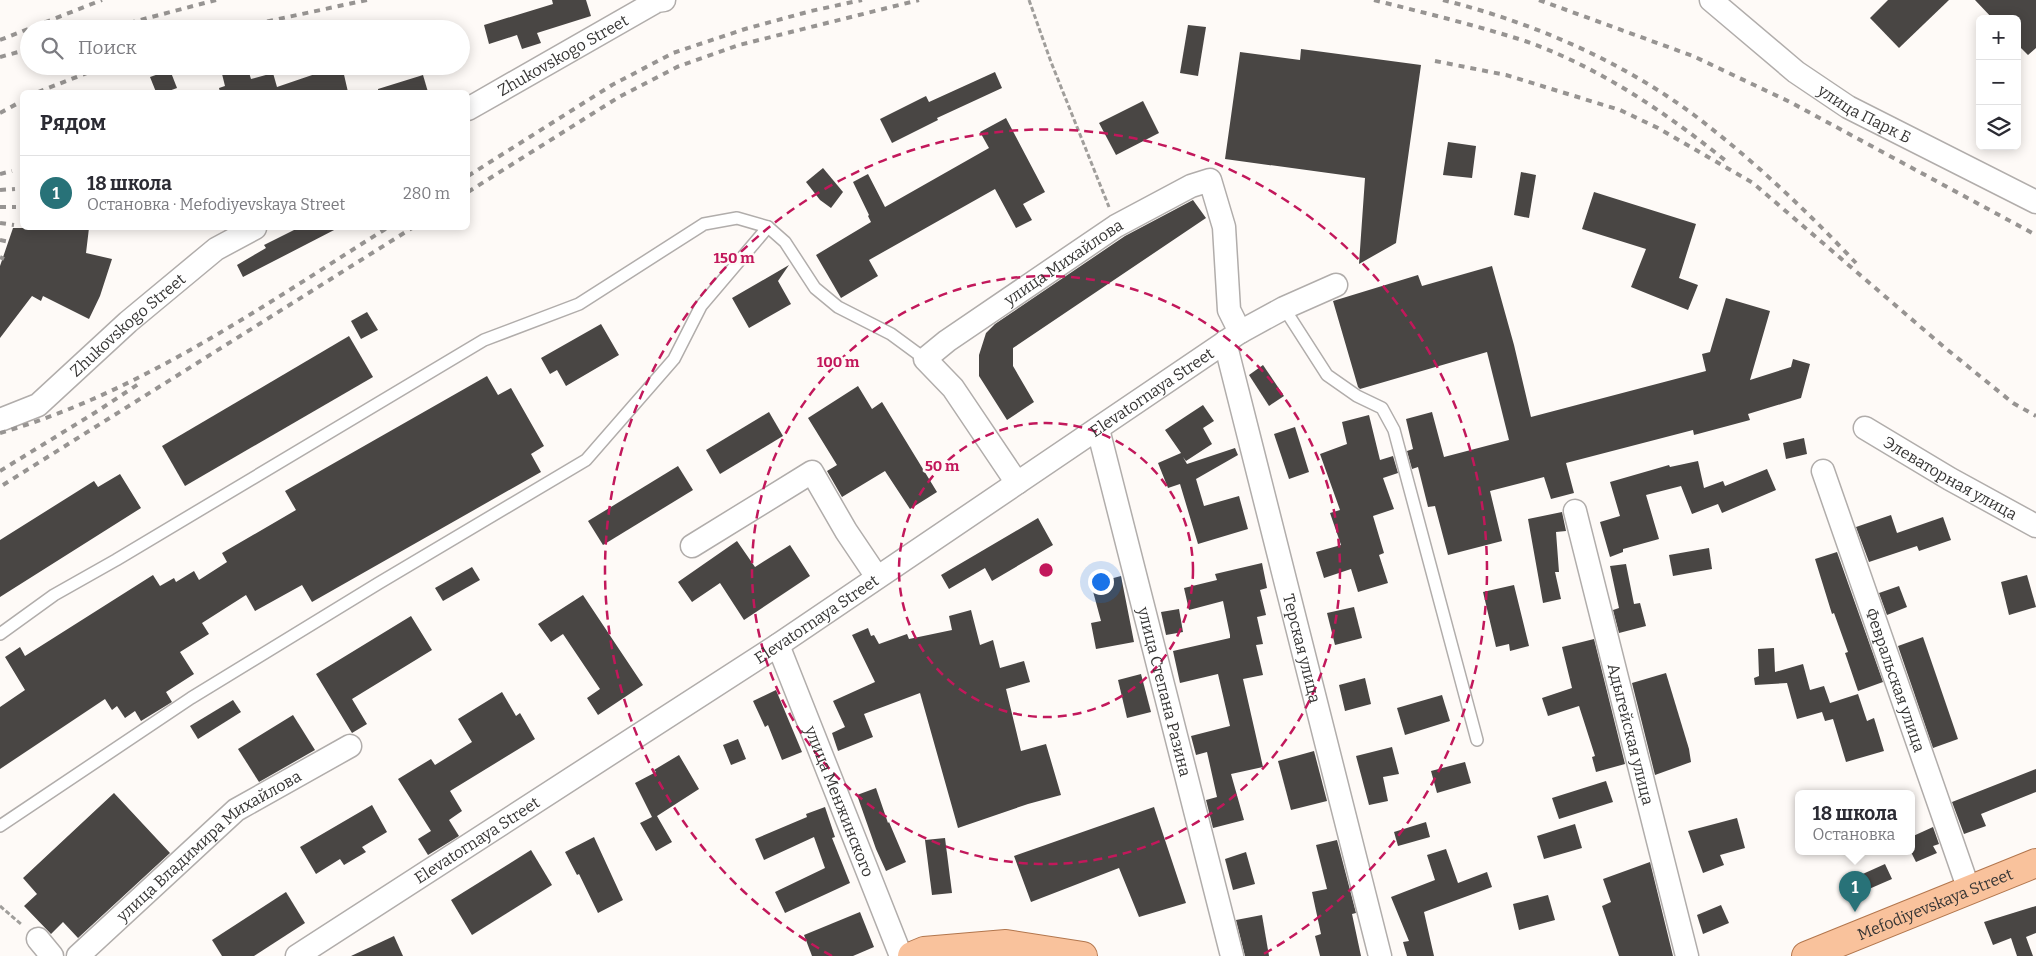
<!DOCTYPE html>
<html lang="ru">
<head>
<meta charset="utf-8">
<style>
  :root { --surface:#fff; --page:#f7f7f7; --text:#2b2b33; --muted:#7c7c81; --line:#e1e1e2; --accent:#287278 }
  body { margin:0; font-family:Bitter,serif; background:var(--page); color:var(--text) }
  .controls { position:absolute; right:15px; top:15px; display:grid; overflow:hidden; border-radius:8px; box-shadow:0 2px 12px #0003 }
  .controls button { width:45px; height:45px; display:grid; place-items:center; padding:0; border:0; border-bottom:1px solid var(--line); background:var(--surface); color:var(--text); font:25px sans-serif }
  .you { position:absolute; left:1100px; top:581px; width:18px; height:18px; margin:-12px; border:4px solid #fff; border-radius:50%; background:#1a73e8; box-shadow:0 0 0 8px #1a73e833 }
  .badge { display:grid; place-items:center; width:32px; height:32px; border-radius:50%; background:var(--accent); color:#fff; font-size:16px; font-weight:700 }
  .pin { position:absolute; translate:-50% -41px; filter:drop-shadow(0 1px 2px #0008) }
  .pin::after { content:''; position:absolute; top:26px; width:18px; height:15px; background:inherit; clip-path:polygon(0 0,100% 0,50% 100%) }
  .popup { position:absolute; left:1795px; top:790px; width:120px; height:65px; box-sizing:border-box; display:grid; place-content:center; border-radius:8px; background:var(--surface); filter:drop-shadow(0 1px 4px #0005); font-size:16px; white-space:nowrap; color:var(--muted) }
  .popup b { font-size:19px; color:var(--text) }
  .popup::after { content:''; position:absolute; left:50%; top:100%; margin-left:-10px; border:10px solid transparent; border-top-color:var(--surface) }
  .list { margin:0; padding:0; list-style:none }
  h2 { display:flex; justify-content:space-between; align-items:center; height:65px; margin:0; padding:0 20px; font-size:21px }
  h2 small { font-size:16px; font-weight:400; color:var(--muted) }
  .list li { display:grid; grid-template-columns:32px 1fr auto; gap:15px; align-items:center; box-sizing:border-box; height:75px; padding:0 20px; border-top:1px solid var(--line) }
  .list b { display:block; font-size:19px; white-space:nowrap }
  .list p { margin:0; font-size:16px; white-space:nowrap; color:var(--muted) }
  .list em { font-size:16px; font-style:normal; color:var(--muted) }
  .icon { flex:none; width:28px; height:28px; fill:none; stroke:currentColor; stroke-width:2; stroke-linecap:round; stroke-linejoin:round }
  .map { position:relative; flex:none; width:2036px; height:956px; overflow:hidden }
  .search { position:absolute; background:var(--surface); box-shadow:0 2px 12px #0003; left:20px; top:20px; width:450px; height:55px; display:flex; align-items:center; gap:12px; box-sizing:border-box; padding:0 18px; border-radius:28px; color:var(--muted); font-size:19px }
  .panel { position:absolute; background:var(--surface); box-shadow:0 2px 12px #0003; left:20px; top:90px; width:450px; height:140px; border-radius:8px }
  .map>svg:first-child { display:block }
  .building { fill:#494644 }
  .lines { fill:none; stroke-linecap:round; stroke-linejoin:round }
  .service-casing { stroke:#b1adab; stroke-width:14 }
  .minor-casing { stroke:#b1adab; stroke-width:25 }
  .primary-casing { stroke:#b2764d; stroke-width:30 }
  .path { stroke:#a09e9b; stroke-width:3; stroke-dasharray:5 2.5; stroke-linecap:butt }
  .service { stroke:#fff; stroke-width:11 }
  .minor { stroke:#fff; stroke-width:22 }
  .primary { stroke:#f9c29c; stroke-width:28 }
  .rail { stroke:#979492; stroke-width:4; stroke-dasharray:6 6; stroke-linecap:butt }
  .ring { fill:none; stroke:#c2185b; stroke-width:2.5; stroke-dasharray:9 6 }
  .labels { text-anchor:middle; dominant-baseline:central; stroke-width:5; stroke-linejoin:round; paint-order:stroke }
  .street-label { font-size:16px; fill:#373635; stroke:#fefaf7 }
  .centre { fill:#c2185b; stroke:#fefaf7; stroke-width:2.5 }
  .ring-label { font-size:15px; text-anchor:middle; font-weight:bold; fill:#c2185b; stroke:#fefaf7; stroke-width:5; stroke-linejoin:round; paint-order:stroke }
</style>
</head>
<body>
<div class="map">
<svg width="2036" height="956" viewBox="0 0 2036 956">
  <rect width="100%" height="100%" fill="#fefaf7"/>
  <g class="building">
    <polygon points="552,0 586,0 591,16 537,33 541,43 522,49 517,35 489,44 484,25 553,4"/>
    <polygon points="1888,0 1949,0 1899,48 1870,18"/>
    <polygon points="1975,0 2036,0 2036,48 2028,55 2017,44 2017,19 1993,19"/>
    <polygon points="1188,25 1206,27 1198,76 1180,73"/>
    <polygon points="1301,49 1421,65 1396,243 1359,264 1365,178 1225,159 1240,52 1300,60"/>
    <polygon points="220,66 247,66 251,79 273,73 277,87 318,73 316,66 342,66 348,92 220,92 219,88 225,86"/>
    <polygon points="170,70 177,88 166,92 156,92 150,77"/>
    <polygon points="995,72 1002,88 937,118 938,120 892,143 880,119 926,96 929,102"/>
    <polygon points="423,75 428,92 378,92 378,89"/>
    <polygon points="1143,101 1159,133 1116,155 1099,123"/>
    <polygon points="1006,118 1045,192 1023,204 1032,220 1016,228 995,189 869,260 878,276 841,298 816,255 871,222 868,216 869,215 853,182 868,174 885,207 989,148 980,132"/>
    <polygon points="1448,142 1476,146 1472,178 1443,175"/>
    <polygon points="823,168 843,192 831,208 820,200 806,182"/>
    <polygon points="1521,172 1536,175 1529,218 1514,215"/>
    <polygon points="1594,192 1696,224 1679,278 1698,285 1688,310 1631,287 1646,249 1582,229"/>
    <polygon points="1193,200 1206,218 1013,348 1013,366 1034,402 1007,420 979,376 979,355 986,333 995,324 1125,236"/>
    <polygon points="13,228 89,228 86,253 112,259 100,296 89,319 43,296 41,301 32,296 0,338 0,266"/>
    <polygon points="298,228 338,228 243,277 237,265 266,248 264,245"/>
    <polygon points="789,265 778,281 791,304 749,328 732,298"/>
    <polygon points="1492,266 1514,345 1531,417 1706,371 1702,354 1710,352 1726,298 1770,311 1750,380 1791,367 1793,359 1810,364 1801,398 1748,414 1750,420 1694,435 1693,430 1566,463 1574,493 1551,499 1544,477 1490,491 1502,541 1448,555 1435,506 1428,507 1418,467 1412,469 1407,451 1413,449 1406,419 1432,412 1444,457 1509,440 1487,352 1360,389 1358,387 1333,301 1418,275 1422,286"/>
    <polygon points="367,312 378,330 361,339 351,321"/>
    <polygon points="601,324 619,355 566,386 557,370 550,374 541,358"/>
    <polygon points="349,336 373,377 185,486 162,446"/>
    <polygon points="1263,365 1284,396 1269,406 1249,375"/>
    <polygon points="487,376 498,395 511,388 544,446 531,454 541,472 312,602 302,585 255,611 246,595 202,623 209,634 180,652 194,674 166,692 172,702 141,721 135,711 125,718 117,706 112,710 105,699 0,769 0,707 25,690 5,657 20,647 25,656 153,575 160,586 174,578 176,582 194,571 199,580 227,562 222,553 296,510 285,491"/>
    <polygon points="858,386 872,409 882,402 937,492 910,509 885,471 842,497 827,471 837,465 808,418"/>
    <polygon points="1203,405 1214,421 1203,428 1212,444 1186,461 1183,457 1187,464 1235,448 1238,455 1196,479 1204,506 1239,496 1248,529 1198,544 1180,484 1168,488 1158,463 1181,453 1165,430"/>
    <polygon points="769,412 783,436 720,474 706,450"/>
    <polygon points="1369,415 1380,460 1393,456 1398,473 1383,478 1394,509 1373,516 1384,553 1379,555 1388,583 1358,592 1351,569 1324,578 1316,552 1341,545 1330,513 1340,510 1320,454 1347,444 1342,422"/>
    <polygon points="1295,427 1309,472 1289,479 1274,434"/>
    <polygon points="1804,438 1807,454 1786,459 1783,443"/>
    <polygon points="1698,461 1704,488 1723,481 1725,486 1767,469 1776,490 1722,513 1718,504 1692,514 1681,486 1646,495 1659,539 1623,549 1623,552 1610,557 1600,522 1620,516 1610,482 1669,465 1670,467"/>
    <polygon points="678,466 693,490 603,545 588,521"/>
    <polygon points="120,474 141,508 0,597 0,540 94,481 98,487"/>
    <polygon points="1562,512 1566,531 1556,532 1559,572 1555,572 1561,599 1543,603 1528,519"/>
    <polygon points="1891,515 1897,533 1943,517 1951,540 1919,551 1917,546 1869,562 1856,527"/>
    <polygon points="1038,518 1053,545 992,581 985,568 949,589 941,575"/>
    <polygon points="737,541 755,567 790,545 810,576 744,620 720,583 692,602 678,582"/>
    <polygon points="1709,548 1712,569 1673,576 1669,555"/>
    <polygon points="1837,552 1883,682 1858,691 1845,653 1848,652 1834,613 1832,614 1815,559"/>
    <polygon points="1262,563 1267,588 1260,590 1266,615 1257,617 1263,644 1256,645 1263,675 1243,679 1263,767 1231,774 1244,820 1213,828 1206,800 1217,797 1207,752 1196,755 1191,736 1230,726 1218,674 1180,683 1173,651 1230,638 1230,635 1223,601 1189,610 1184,588 1217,580 1215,574"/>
    <polygon points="1626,564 1634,604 1640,603 1646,626 1619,633 1613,610 1619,608 1610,566"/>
    <polygon points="472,567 480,580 443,601 435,588"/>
    <polygon points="2027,575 2036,607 2009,615 2001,582"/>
    <polygon points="1121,576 1134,642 1096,649 1091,623 1101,621 1091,584"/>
    <polygon points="1514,585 1529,646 1510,651 1509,644 1496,647 1483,592"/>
    <polygon points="1899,586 1907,607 1887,615 1879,593"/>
    <polygon points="583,595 643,685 598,715 587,698 600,689 563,634 551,642 538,624"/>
    <polygon points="1354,607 1362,638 1335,645 1327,613"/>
    <polygon points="1179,609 1183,632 1166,635 1161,612"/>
    <polygon points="971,610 980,645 993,640 1000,668 1024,661 1030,682 1006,689 1021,751 1046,744 1061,795 1028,804 958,828 920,693 864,714 873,737 838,751 832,733 845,727 833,701 875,682 852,635 868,628 871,636 874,635 879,644 907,634 909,639 952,630 949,616"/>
    <polygon points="411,616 432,650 352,699 367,724 352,733 316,674"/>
    <polygon points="1923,637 1958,739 1933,748 1898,646"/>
    <polygon points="1594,639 1625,764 1596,772 1592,757 1595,756 1579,706 1548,716 1542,698 1572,688 1562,647"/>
    <polygon points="1774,648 1775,672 1803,664 1810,690 1824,686 1830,703 1858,694 1867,721 1874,718 1884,751 1846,762 1833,719 1825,721 1822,712 1797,719 1787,683 1755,685 1754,678 1759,676 1758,649"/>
    <polygon points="1666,673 1689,749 1691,762 1655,775 1632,683"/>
    <polygon points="1141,674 1151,712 1127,718 1118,680"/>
    <polygon points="1365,678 1371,704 1345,711 1339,685"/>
    <polygon points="776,690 802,752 782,760 768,725 765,727 753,701"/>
    <polygon points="502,692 516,716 520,713 535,739 450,791 462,811 449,820 459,836 428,855 418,839 431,831 398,779 431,759 435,765 472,742 458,719"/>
    <polygon points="1442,695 1450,721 1405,735 1397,708"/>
    <polygon points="233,700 241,712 198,739 190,726"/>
    <polygon points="293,715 315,750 259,782 238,749"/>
    <polygon points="738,739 746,759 731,765 723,745"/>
    <polygon points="1392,747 1399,774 1383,777 1388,801 1369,805 1356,756"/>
    <polygon points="1314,751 1327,801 1291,810 1278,761"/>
    <polygon points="679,755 699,789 657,816 672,842 656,851 640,823 652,817 635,783 656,772 654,770"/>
    <polygon points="1465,762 1471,783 1437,793 1431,771"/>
    <polygon points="2036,769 2036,792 1981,814 1986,826 1964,834 1952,802"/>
    <polygon points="1606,781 1613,802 1559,819 1552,798"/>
    <polygon points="876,788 888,823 889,822 906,862 886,871 876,849 857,795"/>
    <polygon points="114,793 170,853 78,938 63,922 51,934 24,906 37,894 23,878"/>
    <polygon points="372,805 387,832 362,847 366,852 344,865 340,859 316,874 300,847"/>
    <polygon points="825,807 835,837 832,838 850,883 785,913 775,892 825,868 814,837 764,860 755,839 807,817 806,814"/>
    <polygon points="1154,807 1186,903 1139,917 1119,868 1031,902 1014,856"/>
    <polygon points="1737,818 1745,848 1720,855 1724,865 1703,873 1688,831"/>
    <polygon points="1426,822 1430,837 1398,846 1394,832"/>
    <polygon points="1575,824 1582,848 1544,859 1537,836"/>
    <polygon points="1933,827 1939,844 1933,846 1937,853 1916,862 1911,852 1911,837"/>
    <polygon points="594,837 623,900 598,913 579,874 577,875 565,852"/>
    <polygon points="945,838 952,893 932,895 925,840"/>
    <polygon points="1337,840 1356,913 1352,914 1361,956 1320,956 1315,936 1321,934 1312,892 1327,889 1316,845"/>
    <polygon points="1446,849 1458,883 1487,872 1492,887 1424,912 1434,956 1407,956 1403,942 1409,941 1391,897 1435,880 1427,855"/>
    <polygon points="531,850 552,885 472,935 451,900"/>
    <polygon points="1246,852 1255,884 1233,890 1225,859"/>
    <polygon points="1650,862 1673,956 1619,956 1602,906 1611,902 1603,879"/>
    <polygon points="1885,864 1892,879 1862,892 1856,877"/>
    <polygon points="286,892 305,923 254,956 222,956 212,940"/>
    <polygon points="1548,895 1555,920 1519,930 1513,904"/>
    <polygon points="1721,905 1729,923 1703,934 1697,915"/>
    <polygon points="2036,906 2036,933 2026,937 2033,956 2017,956 2011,938 1993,945 1984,922"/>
    <polygon points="860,912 874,947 853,956 812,956 804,935"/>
    <polygon points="1262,915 1269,956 1245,956 1236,920"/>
    <polygon points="394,936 403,956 351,956"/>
  </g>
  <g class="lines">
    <defs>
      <g id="service">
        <polyline points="1284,308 1327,375 1357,396 1382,408 1394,430 1477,740"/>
        <polyline points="0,634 54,595 116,560 484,340 579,304 704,224 737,218 768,227 785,242 815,288 838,307 891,334 925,359"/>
        <polyline points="0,826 191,698 379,583 586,460 674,359 701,306 768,227"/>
      </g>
      <g id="minor">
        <path id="s1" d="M1711,0L1796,72L1848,107L2036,202"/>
        <path id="s2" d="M468,109L657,1L664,0"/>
        <path id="s3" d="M1225,342L1380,956"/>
        <path id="s4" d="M0,420L38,405L128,322L216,249L255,228"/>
        <path id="s5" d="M1865,428L1950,479L2036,526"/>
        <path id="s6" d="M1098,429L1232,956"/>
        <path id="s7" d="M1823,471L1969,890"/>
        <path id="s8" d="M1017,483L953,388L925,359L947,341L1116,226L1191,186L1210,180L1224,227L1229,310L1240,332"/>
        <path id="s9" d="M1575,511L1687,956"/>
        <polyline points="692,546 812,472 846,531 877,577"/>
        <path id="s10" d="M778,645L901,956"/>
        <polyline points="38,939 52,956"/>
        <path id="s11" d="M78,956L236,810L350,746"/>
        <path id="s12" d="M297,956L778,645L1240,332L1284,308L1336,285"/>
      </g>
      <g id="primary">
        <polyline points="912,956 924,951 1006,944 1083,956"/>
        <path id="s13" d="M1806,956L2036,863"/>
      </g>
    </defs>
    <use href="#service" class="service-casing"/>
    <use href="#minor" class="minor-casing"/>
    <use href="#primary" class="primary-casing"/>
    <g class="path">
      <polyline points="1029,0 1051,62 1109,207"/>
      <polyline points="0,906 22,925"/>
    </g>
    <use href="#service" class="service"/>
    <use href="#minor" class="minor"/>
    <use href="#primary" class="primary"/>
    <g class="rail">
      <path d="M1374,0C1425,13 1475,25 1525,41C1599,67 1665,112 1726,161"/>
      <path d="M1443,0C1531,22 1620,60 1694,115C1752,159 1806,210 1856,263"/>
      <polyline points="1539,0 1693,56 1790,102 2036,235"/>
      <polyline points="106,29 216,0"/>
      <polyline points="232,29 367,0"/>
      <polyline points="0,40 102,0"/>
      <polyline points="0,57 29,49"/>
      <polyline points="1435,61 1506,75 1620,110 1658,128 1753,183 1944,347 2013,403 2036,416"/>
      <polyline points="38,92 105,66"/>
      <polyline points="0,113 22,101"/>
      <polyline points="0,174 12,171"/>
      <polyline points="468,176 612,85 673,53 745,29 811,11 862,0"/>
      <polyline points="0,190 15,189"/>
      <polyline points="468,192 619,97 677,67 739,45 919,0"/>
      <polyline points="0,207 16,207"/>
      <polyline points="0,223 14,225"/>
      <polyline points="0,240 10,242"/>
      <polyline points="0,257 4,259"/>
      <path d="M0,433C142,392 264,305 387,228"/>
      <polyline points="0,471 96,412 140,383"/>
      <polyline points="3,485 412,228"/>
    </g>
  </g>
  <g class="ring">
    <circle cx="1046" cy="570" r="147"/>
    <circle cx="1046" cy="570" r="294"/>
    <path d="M832 956A441 441 0 1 1 1260 956"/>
  </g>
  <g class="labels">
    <g class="street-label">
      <text stroke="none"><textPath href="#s2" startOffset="109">Zhukovskogo Street</textPath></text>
      <text stroke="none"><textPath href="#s1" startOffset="192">улица Парк Б</textPath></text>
      <text stroke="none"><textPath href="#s8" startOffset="324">улица Михайлова</textPath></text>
      <text stroke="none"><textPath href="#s4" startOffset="161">Zhukovskogo Street</textPath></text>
      <text stroke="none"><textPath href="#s12" startOffset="1024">Elevatornaya Street</textPath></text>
      <text stroke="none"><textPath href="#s5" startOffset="99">Элеваторная улица</textPath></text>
      <text stroke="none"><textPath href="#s12" startOffset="619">Elevatornaya Street</textPath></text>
      <text stroke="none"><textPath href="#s3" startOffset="316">Терская улица</textPath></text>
      <text stroke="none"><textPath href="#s7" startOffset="221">Февральская улица</textPath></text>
      <text stroke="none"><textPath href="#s6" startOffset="271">улица Степана Разина</textPath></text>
      <text stroke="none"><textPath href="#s9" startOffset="230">Адыгейская улица</textPath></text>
      <text stroke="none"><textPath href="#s10" startOffset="168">улица Менжинского</textPath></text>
      <text stroke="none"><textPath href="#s12" startOffset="214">Elevatornaya Street</textPath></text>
      <text stroke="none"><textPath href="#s11" startOffset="172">улица Владимира Михайлова</textPath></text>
      <text stroke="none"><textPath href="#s13" startOffset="139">Mefodiyevskaya Street</textPath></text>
    </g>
  </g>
  <circle cx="1046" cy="570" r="8" class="centre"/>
  <g class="ring-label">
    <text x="734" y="263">150 m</text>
    <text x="838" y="367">100 m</text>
    <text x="942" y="471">50 m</text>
  </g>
</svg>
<div class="controls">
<button>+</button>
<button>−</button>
<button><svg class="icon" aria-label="layers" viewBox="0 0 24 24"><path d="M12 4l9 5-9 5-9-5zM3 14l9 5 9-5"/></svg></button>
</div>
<div class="you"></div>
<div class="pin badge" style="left:1855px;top:912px">1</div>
<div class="popup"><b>18 школа</b>Остановка</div>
<div class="search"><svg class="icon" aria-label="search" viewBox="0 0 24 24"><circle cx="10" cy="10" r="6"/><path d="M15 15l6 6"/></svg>Поиск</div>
<section class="panel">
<h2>Рядом<small></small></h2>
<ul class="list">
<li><span class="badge">1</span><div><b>18 школа</b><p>Остановка · Mefodiyevskaya Street</p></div><em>280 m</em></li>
</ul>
</section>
</div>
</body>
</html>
